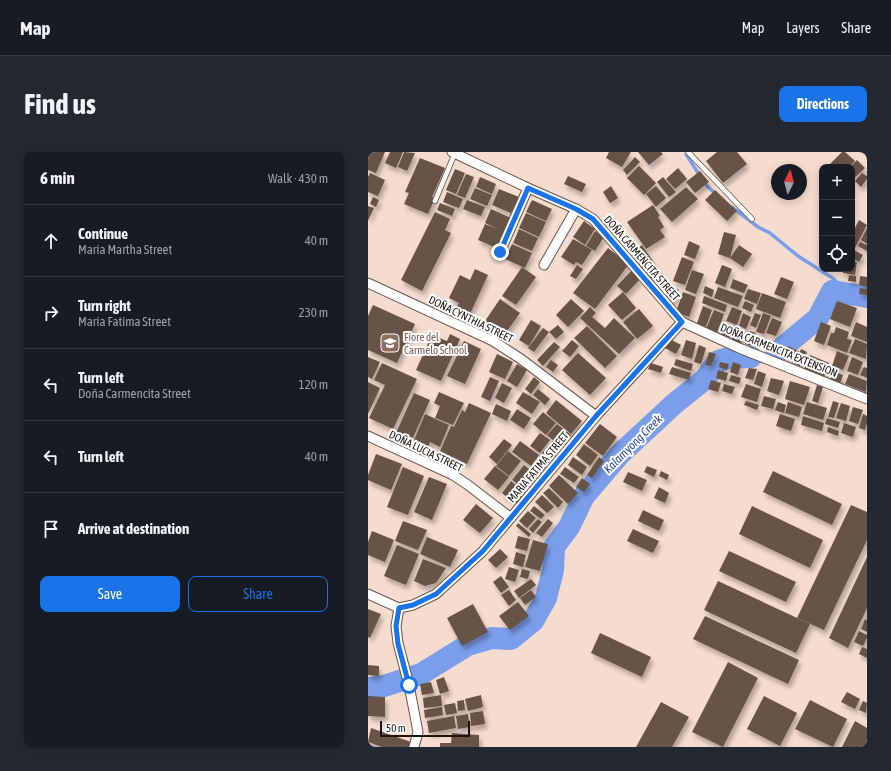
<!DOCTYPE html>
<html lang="en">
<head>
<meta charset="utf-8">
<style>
  :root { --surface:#171b24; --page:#242831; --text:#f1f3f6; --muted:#9ea1a6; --line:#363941; --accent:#1a73e8 }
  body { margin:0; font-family:"Asap Condensed",sans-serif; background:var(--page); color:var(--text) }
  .controls { position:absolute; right:12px; top:12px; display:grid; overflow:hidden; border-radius:8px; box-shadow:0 2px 10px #0003 }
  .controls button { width:36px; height:36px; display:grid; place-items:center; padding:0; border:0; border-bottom:1px solid var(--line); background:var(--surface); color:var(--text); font:20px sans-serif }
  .compass { position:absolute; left:403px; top:12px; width:36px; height:36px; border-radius:50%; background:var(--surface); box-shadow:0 2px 10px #0003; rotate:6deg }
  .scale { position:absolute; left:12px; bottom:10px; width:90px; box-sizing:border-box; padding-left:4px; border:2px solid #1c140f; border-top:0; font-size:11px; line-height:14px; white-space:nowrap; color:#1c140f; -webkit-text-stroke:3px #fff; paint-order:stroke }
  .stop { position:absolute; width:12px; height:12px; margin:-9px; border:3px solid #1a73e8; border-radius:50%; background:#fff }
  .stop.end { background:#1a73e8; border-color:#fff; box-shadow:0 1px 4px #0008 }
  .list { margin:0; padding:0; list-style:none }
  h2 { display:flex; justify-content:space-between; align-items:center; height:52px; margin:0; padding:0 16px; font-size:17px }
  h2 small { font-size:13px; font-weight:400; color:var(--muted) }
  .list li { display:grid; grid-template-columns:26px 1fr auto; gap:12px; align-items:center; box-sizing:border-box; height:72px; padding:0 16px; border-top:1px solid var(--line) }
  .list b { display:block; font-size:15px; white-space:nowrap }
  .list p { margin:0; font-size:13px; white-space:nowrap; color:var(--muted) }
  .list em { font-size:13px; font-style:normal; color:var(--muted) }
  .actions { display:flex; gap:8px; padding:12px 16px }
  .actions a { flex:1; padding:9px 0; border:1px solid var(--accent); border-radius:8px; text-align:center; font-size:14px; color:var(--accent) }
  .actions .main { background:var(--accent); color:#fff }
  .icon { flex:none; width:22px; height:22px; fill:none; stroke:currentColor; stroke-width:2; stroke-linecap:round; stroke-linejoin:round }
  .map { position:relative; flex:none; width:499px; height:595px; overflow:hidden; border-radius:8px }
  header { display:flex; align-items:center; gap:24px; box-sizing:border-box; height:56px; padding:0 20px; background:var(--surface); border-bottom:1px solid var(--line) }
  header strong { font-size:19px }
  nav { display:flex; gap:22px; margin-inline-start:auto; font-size:14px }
  .intro { display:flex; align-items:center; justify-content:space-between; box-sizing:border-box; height:96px; padding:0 24px }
  h1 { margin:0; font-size:28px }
  .button { padding:10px 18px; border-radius:8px; background:var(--accent); color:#fff; font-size:14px; font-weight:700 }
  main { display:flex; gap:24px; padding:0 24px }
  aside { flex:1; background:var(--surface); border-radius:8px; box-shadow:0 2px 10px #0003 }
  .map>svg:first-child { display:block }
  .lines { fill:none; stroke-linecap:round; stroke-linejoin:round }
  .stream { stroke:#7b9eea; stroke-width:3.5 }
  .river { stroke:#7b9eea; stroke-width:22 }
  .building { fill:#685347; filter:url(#shadow) }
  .lane-casing { stroke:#6a5549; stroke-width:6 }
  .street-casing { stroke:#6a5549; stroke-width:11 }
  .lane { stroke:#fff; stroke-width:4.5 }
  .street { stroke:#fff; stroke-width:9 }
  .route { stroke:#1a73e8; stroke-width:5 }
  .labels { text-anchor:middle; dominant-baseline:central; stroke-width:4; stroke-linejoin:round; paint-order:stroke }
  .street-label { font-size:11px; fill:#1c140f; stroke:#fff }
  .education-label { font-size:11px; fill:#785e54; stroke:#fff; text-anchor:start }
  .water-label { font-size:12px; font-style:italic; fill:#284aa2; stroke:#fff }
</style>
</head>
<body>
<header>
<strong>Map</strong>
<nav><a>Map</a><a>Layers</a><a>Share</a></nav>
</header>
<div class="intro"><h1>Find us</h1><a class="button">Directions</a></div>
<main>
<aside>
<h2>6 min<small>Walk · 430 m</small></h2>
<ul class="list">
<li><svg class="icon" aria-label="ahead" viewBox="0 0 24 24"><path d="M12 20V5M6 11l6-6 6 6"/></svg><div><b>Continue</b><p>Maria Martha Street</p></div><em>40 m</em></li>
<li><svg class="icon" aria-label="right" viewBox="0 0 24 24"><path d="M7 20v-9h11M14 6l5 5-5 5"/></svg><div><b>Turn right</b><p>Maria Fatima Street</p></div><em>230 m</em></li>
<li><svg class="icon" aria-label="left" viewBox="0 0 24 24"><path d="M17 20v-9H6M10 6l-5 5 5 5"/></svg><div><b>Turn left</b><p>Doña Carmencita Street</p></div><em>120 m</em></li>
<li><svg class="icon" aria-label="left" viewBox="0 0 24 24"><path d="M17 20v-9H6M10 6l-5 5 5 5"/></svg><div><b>Turn left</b></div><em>40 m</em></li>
<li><svg class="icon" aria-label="arrive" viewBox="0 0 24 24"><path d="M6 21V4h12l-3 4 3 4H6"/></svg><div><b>Arrive at destination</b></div></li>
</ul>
<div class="actions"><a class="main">Save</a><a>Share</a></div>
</aside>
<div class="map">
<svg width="499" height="595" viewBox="0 0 499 595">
  <defs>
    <filter id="shadow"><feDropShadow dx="2.5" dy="4.5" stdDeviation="2" flood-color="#0004"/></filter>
  </defs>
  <rect width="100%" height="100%" fill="#f5dcce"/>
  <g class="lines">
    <g class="stream">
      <polyline points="318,2 332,24"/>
      <polyline points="336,30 340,35 348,42"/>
      <polyline points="364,55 390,75 402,81 430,104 466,127 477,141"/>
    </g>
    <g class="river">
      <polyline points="408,201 450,166 464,139 499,145"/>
      <polyline points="0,536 16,534 53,522 100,493 124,486 143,487 165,469 178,446 185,418 186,395 201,375 216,344 251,303 306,252 337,227 350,209 360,206 383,205"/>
    </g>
  </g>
  <g class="building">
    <polygon points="0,0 17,0 8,21 0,18"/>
    <polygon points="22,0 35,0 28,16 17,11"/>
    <polygon points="36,0 47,1 39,19 30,15"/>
    <polygon points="241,0 263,0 254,15 238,6"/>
    <polygon points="270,0 293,0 295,2 281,13"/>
    <polygon points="349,0 369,0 379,12 355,31 338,9"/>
    <polygon points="474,0 477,0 487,9 481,15 459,15"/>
    <polygon points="267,5 272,10 259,23 255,18"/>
    <polygon points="52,6 77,16 64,45 67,46 60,62 36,52 41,41 37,40"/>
    <polygon points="489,8 497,16 484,28 484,15 482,15"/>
    <polygon points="271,14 288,31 276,43 259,26"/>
    <polygon points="310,16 319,27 307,37 298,27"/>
    <polygon points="87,17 97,21 88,42 78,38"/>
    <polygon points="332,19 341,30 327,41 318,30"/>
    <polygon points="2,21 17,28 10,44 0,40 0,25"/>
    <polygon points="494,21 499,24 499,27 493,35 487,29"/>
    <polygon points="98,22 106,25 97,46 89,43"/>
    <polygon points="200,24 218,32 214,40 196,32"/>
    <polygon points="112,25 128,32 124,42 108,35"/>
    <polygon points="295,25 308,40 301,45 289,30"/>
    <polygon points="243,34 250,46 242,51 235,40"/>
    <polygon points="288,34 298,46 288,55 278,42"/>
    <polygon points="318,35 330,47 304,70 292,57"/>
    <polygon points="107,36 124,43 119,54 102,47"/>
    <polygon points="131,37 151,45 143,61 124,53"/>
    <polygon points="347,38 369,59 359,69 337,48"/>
    <polygon points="79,40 95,47 91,56 75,50"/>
    <polygon points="5,45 11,48 8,55 2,52"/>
    <polygon points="99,48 117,55 113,64 95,57"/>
    <polygon points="164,48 184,57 178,69 158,60"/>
    <polygon points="72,51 87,57 84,64 69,58"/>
    <polygon points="285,53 292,64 290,65 296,75 292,78 297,85 278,97 259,70"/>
    <polygon points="0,54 6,56 0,69"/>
    <polygon points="123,57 143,66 129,96 110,88 117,72 132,78 117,71"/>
    <polygon points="67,60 82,67 77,78 83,81 54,139 33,128"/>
    <polygon points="158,61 178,70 171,85 151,76"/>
    <polygon points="491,68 499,73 487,96 484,94 484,82"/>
    <polygon points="216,69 227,77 217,93 205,85"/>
    <polygon points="499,76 499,92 493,88"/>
    <polygon points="151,77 170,86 164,99 145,91"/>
    <polygon points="227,79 236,85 227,99 218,94"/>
    <polygon points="356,80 368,83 362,106 350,102"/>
    <polygon points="205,87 224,98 214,113 208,110 206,113 193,105"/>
    <polygon points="321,89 332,94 327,107 316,103"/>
    <polygon points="492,90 499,93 499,99 490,94"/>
    <polygon points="144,92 164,101 157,116 137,107"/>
    <polygon points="274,93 293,121 282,129 263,101"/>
    <polygon points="371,93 384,102 375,115 362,106"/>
    <polygon points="240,96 261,112 227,157 205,141"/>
    <polygon points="486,98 495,103 491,110 484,106 484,102"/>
    <polygon points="314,105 326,110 317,133 305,129"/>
    <polygon points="484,109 489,110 487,123 475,121 475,117 484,117"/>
    <polygon points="209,113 215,117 208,127 202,124"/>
    <polygon points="354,113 364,117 357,135 347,131"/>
    <polygon points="154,115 168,125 148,153 134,144"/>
    <polygon points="107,117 120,123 102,162 88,156 91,151 81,146 92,123 102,128"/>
    <polygon points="324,118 336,122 328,142 317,138"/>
    <polygon points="263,119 272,127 258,142 249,134"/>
    <polygon points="481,123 488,124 488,130 480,129"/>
    <polygon points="492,124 499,125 499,135 491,133"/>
    <polygon points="413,125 426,130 419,147 406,142"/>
    <polygon points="365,127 380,133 376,141 362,136"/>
    <polygon points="302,134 311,138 306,150 297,147"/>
    <polygon points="337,134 346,138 344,145 335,141"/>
    <polygon points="350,135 375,144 370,155 346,146"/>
    <polygon points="492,136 499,137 499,143 491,142"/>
    <polygon points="380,137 393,141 389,152 376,147"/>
    <polygon points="255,140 268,156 254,168 240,153"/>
    <polygon points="315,140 328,145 321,165 308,160"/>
    <polygon points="394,141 418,150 412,166 388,157"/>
    <polygon points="336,144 359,153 357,160 334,151"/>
    <polygon points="132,147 152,161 137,182 117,169"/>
    <polygon points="203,147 216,159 200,175 188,163"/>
    <polygon points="377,149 386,153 383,160 374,156"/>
    <polygon points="469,149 489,156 482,175 462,167"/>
    <polygon points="5,153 47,172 29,211 0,198 0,164"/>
    <polygon points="335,154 344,158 337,177 328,174"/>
    <polygon points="222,155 228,161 224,165 237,176 246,166 267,186 251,202 212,166"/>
    <polygon points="364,155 374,159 369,173 358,169"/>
    <polygon points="271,157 285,174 269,187 255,170"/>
    <polygon points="346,158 356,162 349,181 338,177"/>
    <polygon points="375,161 383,165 378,177 371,174"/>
    <polygon points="387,161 393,163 388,176 382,173"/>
    <polygon points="395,161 403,164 396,182 388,180"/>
    <polygon points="404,166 414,170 408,184 398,181"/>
    <polygon points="163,168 173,174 161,194 151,188"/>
    <polygon points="453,170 463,174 456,193 446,189"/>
    <polygon points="488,170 499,175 499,190 483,184"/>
    <polygon points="357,171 366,174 360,188 352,185"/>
    <polygon points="190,173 196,180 188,187 181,180"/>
    <polygon points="219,174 249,204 237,216 206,186"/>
    <polygon points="468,175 481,180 479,187 484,188 479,201 459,193 463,181 466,181"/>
    <polygon points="175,176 181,180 166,200 160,196"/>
    <polygon points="368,176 377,180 373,192 363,189"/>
    <polygon points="382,179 388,181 383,194 377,192"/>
    <polygon points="82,182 92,187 73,229 48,218 64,183 79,189"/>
    <polygon points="302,187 313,193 308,202 297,196"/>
    <polygon points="487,187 499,192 498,207 481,201"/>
    <polygon points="204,188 211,194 202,205 194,199"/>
    <polygon points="318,188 328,191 324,207 313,203"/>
    <polygon points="96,189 113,197 97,232 79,224"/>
    <polygon points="186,190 192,195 175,214 169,208"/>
    <polygon points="331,193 338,196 333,212 326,210"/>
    <polygon points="420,194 432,200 426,210 414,204"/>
    <polygon points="433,197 439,200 432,214 427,212"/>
    <polygon points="469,199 481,204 475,218 464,214"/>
    <polygon points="341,200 348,202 343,214 337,213"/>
    <polygon points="210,201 238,226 222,243 194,218"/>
    <polygon points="129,202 145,210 137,227 121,220"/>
    <polygon points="442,203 461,211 456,225 436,218"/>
    <polygon points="0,205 12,210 4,227 0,225"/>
    <polygon points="484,205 495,210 490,223 479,219"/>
    <polygon points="308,207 325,212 323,219 306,213"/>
    <polygon points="183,208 190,213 185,220 178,215"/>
    <polygon points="352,210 361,212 359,218 351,215"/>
    <polygon points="365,210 373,213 370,223 362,220"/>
    <polygon points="14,211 49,227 25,277 1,266 17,233 6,228"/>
    <polygon points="283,211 295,215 293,221 280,217"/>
    <polygon points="149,212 159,218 149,235 139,229"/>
    <polygon points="304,215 323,221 321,228 301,222"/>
    <polygon points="496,215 499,216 499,226 492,223"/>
    <polygon points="381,216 389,217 385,228 377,226"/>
    <polygon points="350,218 360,221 358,229 348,226"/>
    <polygon points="390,219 398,222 394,235 386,232"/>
    <polygon points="465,219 475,223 472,232 462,228"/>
    <polygon points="481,222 499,229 498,240 477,232"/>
    <polygon points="363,223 373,226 371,232 361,229"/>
    <polygon points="122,225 131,229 122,249 113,245"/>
    <polygon points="166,225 172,230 163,242 157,237"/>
    <polygon points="403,226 416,229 411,243 399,239"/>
    <polygon points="343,228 353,231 350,240 340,237"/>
    <polygon points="422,229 442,235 436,253 417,247"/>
    <polygon points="0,230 12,236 0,262"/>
    <polygon points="134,231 144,236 136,251 127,246"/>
    <polygon points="356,232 367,235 364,242 354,239"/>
    <polygon points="378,232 393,237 389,250 373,245"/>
    <polygon points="449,233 455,235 450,251 444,249"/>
    <polygon points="170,237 182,247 177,253 165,243"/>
    <polygon points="71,240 96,251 85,273 67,266 72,254 66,251"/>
    <polygon points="155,240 172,250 164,262 148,251"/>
    <polygon points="46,241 62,248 43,290 27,283"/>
    <polygon points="396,244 408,247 405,257 393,254"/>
    <polygon points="188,248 214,269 203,282 178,261"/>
    <polygon points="378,249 391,253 389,258 376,253"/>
    <polygon points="465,249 471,251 466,266 460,265"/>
    <polygon points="410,250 418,253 416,261 407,258"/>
    <polygon points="420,250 434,255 431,265 417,261"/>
    <polygon points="439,250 459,256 455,268 435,262"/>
    <polygon points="101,251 123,261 99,312 72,299 83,274 86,275 94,258 97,260"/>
    <polygon points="473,251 482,254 478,269 468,266"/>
    <polygon points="128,252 143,259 139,269 124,262"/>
    <polygon points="485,255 495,258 490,272 481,269"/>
    <polygon points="149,257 163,266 156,277 142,268"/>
    <polygon points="175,260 188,271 178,283 165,272"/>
    <polygon points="57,262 81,273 72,295 62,290 59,299 44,293"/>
    <polygon points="412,262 427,267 423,279 408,274"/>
    <polygon points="495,262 499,264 499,271 497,278 491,276"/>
    <polygon points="435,264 456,271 454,279 433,273"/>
    <polygon points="459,266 472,270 470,276 457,272"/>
    <polygon points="476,271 488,275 485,285 473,281"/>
    <polygon points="189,272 203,283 193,295 179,283"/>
    <polygon points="232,272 249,285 235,304 217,291"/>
    <polygon points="460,275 471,279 470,284 459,280"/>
    <polygon points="172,281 182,288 172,301 162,294"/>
    <polygon points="136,287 144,293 129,312 121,305"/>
    <polygon points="152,289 171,303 163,314 144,300"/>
    <polygon points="182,292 188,298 181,307 174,301"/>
    <polygon points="216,292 230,303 222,314 208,303"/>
    <polygon points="140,299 153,309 141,324 128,314"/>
    <polygon points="8,302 34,312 23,338 0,328 0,323"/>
    <polygon points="205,305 219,315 214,323 200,313"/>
    <polygon points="231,305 236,309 224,326 219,323"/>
    <polygon points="175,307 181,311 173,321 168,317"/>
    <polygon points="156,313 169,323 157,338 144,328"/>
    <polygon points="127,314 141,325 130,338 116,327"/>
    <polygon points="279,314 289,318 286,325 276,320"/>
    <polygon points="35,315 56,324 40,363 19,355"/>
    <polygon points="197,315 211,325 206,331 192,322"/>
    <polygon points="293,319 301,323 299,328 291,324"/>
    <polygon points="405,319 474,352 464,373 395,340"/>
    <polygon points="260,320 279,328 274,339 255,330"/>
    <polygon points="191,323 210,341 200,352 181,334"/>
    <polygon points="61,325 79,332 64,368 46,360"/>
    <polygon points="214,326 222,332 216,340 208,335"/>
    <polygon points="143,329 157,340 148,352 134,341"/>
    <polygon points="291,335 301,341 297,351 286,346"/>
    <polygon points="181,336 195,350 190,356 175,341"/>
    <polygon points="174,343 186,355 179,361 167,350"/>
    <polygon points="108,352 125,366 112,381 95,368"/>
    <polygon points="483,353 499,360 499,388 456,478 429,466"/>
    <polygon points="166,354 177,363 173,367 162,359"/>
    <polygon points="384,354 455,388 442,416 371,382"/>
    <polygon points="275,358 296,368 291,379 270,369"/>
    <polygon points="160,359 168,366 159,376 151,369"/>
    <polygon points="170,367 174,370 165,381 161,377"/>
    <polygon points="180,367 185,371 174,385 168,381"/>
    <polygon points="35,369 59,378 50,398 27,389"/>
    <polygon points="150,371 163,382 161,385 148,374"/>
    <polygon points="265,377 291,389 285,401 259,389"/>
    <polygon points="4,379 26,388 17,410 0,403 0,390"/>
    <polygon points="150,384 162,387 159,399 147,396"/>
    <polygon points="59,385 90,398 82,415 52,402"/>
    <polygon points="165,388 180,392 172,419 157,415"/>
    <polygon points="29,393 51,402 38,433 16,424"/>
    <polygon points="132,397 140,405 128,416 120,408"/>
    <polygon points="361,399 428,430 418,450 351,419"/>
    <polygon points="148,400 158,403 155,415 145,412"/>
    <polygon points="499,405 499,456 480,496 461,486"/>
    <polygon points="55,407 78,416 68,431 57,434 46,429"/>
    <polygon points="141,415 151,418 147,430 137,427"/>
    <polygon points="154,417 162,419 160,427 152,425"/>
    <polygon points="133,424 141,435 133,441 125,430"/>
    <polygon points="163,427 168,433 151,446 146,439"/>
    <polygon points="350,429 442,472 428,501 336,458"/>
    <polygon points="141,438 148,448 141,454 133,443"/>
    <polygon points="163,438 168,445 157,453 152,446"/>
    <polygon points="150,450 161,464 142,478 131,464"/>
    <polygon points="105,452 120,480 94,494 79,466"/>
    <polygon points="0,457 13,462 2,486 0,485"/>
    <polygon points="337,464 431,508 420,532 325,487"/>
    <polygon points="497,467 499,468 499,480 493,477"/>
    <polygon points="491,479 499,483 499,486 495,494 486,490"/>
    <polygon points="232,481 283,505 274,525 223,501"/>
    <polygon points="494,495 499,497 499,506 491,502"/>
    <polygon points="360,510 390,526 355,595 324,580"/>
    <polygon points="0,513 11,514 11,524 0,523"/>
    <polygon points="76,525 81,539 72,542 68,528"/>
    <polygon points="63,530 66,541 54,543 52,532"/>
    <polygon points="479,540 492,547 487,557 473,550"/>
    <polygon points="73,543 74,554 56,556 55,546"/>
    <polygon points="113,543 115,555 100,559 97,547"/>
    <polygon points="0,544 17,545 17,565 0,564"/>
    <polygon points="396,544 429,561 412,594 379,577"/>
    <polygon points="96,548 97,558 90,559 89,549"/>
    <polygon points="442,548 479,567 465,595 427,577"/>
    <polygon points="495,549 499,551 498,561 491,558"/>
    <polygon points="293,550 321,565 304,595 268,595"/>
    <polygon points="87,551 89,561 78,563 76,553"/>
    <polygon points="74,555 75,563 57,566 56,558"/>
    <polygon points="115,559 117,572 103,574 102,561"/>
    <polygon points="100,562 102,575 90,577 88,564"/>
    <polygon points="86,564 88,576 61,581 59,569"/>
    <polygon points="487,569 499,576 499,595 474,595"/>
    <polygon points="3,576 43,590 41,595 14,595 0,590"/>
    <polygon points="84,581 111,583 111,595 72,595 72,591 83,591"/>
  </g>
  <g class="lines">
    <defs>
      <g id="lane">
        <polyline points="320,0 384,67"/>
        <polyline points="67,49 87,1"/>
      </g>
      <g id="street">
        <polyline points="84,0 160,36 208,57 225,67 314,170 371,196 499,247"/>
        <polyline points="132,100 160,36"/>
        <polyline points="176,113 208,57"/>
        <polyline points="0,131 125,189 153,207 228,264"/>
        <polyline points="0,284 85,323 100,333 143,366"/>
        <polyline points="0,442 31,456"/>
        <polyline points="31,456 45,453 68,442 115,399 228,264 314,170"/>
        <polyline points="31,456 28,474 30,491 41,533 50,580 46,595"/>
      </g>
    </defs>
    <use href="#lane" class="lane-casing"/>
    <use href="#street" class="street-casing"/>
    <use href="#lane" class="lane"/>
    <use href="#street" class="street"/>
  </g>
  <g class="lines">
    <polyline class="route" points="41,533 30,492 28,474 31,456 45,453 68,442 115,399 228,264 314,170 225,67 208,57 160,36 132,100"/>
  </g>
  <defs>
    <symbol id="school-square" viewBox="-11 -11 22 22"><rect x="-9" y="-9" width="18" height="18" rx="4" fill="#8d6e63" stroke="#fff"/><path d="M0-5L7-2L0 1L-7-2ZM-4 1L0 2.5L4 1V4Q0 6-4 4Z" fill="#fff"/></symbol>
  </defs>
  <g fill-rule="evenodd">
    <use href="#school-square" x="11" y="180" width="22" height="22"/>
  </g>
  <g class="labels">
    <g class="street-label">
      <text transform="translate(274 106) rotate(49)">DOÑA CARMENCITA STREET</text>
      <text transform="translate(103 167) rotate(26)">DOÑA CYNTHIA STREET</text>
      <text transform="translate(411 198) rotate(22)">DOÑA CARMENCITA EXTENSION</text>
      <text transform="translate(58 299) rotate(26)">DOÑA LUCIA STREET</text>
      <text transform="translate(170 315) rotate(-50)">MARIA FATIMA STREET</text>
    </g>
    <g class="education-label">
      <text x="36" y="185">Fiore del<tspan x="36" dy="13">Carmelo School</tspan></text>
    </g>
    <g class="water-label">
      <text transform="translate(265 292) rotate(-45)">Kalamyong Creek</text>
    </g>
  </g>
</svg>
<div class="controls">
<button>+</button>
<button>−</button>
<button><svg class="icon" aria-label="locate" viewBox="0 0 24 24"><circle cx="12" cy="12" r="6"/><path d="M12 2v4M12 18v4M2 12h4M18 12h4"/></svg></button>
</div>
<svg class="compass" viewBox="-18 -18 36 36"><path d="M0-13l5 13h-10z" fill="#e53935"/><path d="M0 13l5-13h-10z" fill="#9ea1a6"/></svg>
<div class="scale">50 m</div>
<div class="stop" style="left:41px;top:533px"></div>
<div class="stop end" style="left:132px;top:100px"></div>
</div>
</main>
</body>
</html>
